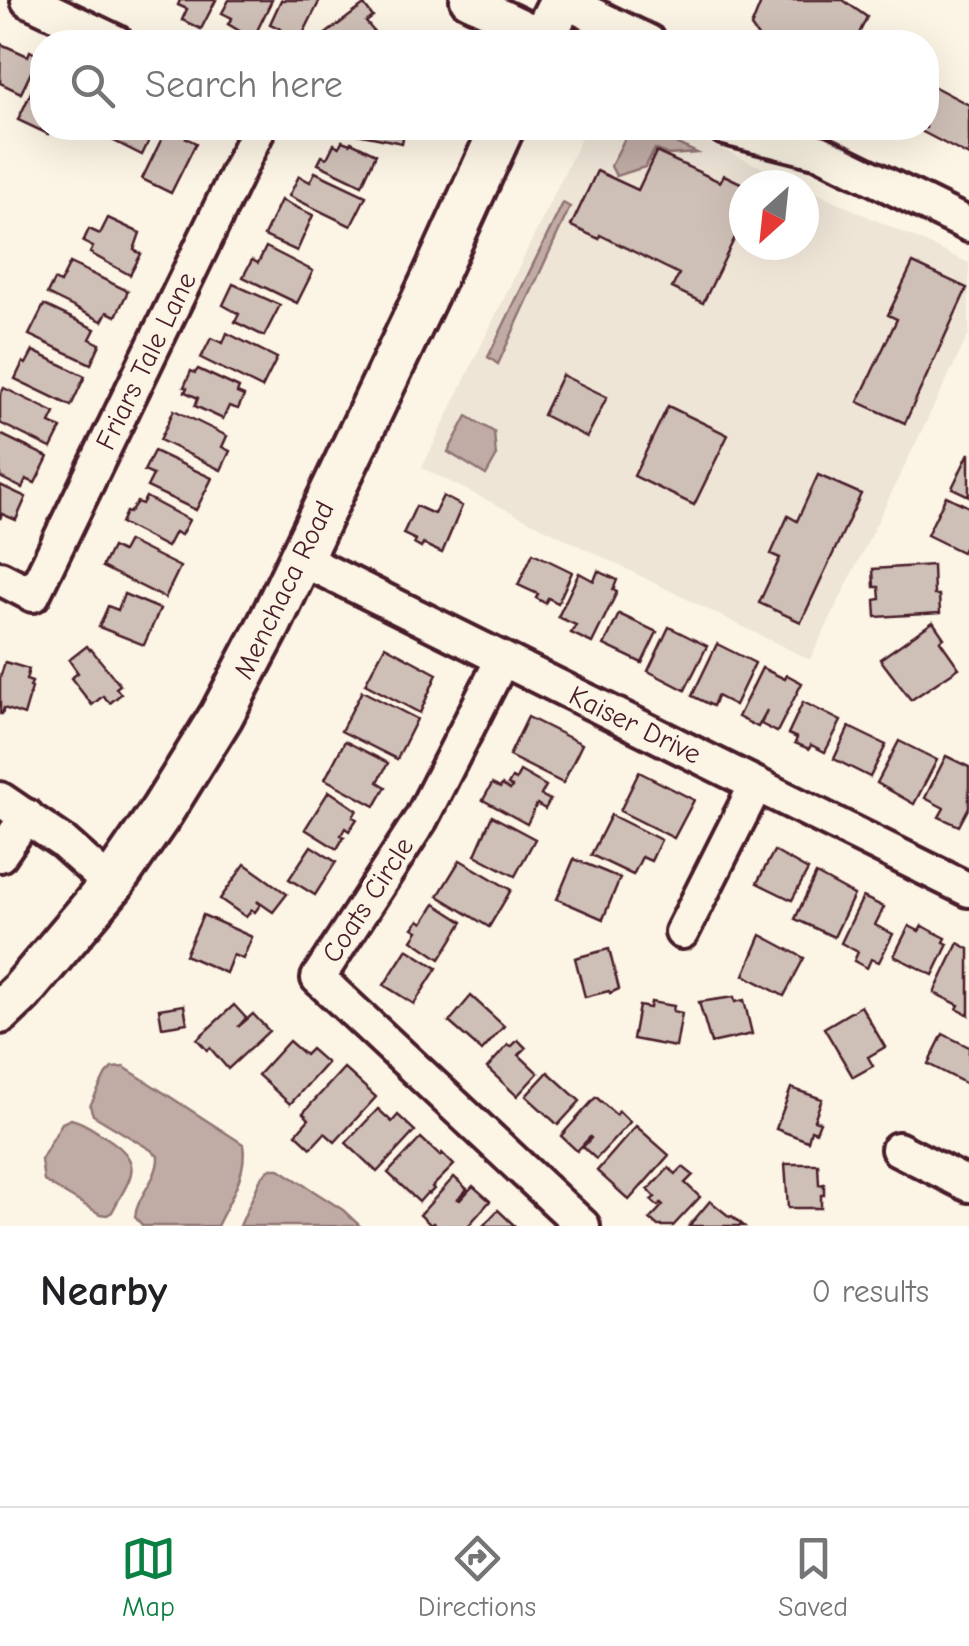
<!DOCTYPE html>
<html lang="en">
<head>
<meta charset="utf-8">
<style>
  :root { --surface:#fff; --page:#f2f2f2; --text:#202124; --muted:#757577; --line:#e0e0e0; --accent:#0b8043 }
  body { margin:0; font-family:"Comic Neue",sans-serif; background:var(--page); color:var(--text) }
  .compass { position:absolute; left:729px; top:170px; width:90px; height:90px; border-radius:50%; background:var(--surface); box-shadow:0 10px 40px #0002; rotate:207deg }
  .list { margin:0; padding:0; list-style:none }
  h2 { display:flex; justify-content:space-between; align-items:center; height:130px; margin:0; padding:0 40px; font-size:42px }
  h2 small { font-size:32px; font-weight:400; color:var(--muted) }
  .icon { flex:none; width:55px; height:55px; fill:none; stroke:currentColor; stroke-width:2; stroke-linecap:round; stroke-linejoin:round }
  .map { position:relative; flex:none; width:969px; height:1226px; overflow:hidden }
  .search { position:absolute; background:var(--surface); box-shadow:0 10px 40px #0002; left:30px; right:30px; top:30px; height:110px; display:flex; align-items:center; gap:25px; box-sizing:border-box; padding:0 35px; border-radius:40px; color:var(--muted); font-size:38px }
  .sheet { height:280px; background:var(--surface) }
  nav { display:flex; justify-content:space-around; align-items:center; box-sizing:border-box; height:140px; border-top:2px solid var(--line); background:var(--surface); font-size:28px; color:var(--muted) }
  nav a { display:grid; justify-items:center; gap:5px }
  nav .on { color:var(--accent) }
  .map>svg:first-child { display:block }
  .built { fill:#eee5d7 }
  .water { fill:#c0aca5; stroke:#917474; stroke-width:2.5 }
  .building { fill:#cfc0b7; stroke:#4a1f2b; stroke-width:2.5 }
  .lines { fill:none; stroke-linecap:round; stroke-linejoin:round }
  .minor-casing { stroke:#4a1f2b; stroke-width:40 }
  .major-casing { stroke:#4a1f2b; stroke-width:50 }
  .minor { stroke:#fcf5e5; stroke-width:32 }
  .major { stroke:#fcf5e5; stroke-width:42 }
  .labels { text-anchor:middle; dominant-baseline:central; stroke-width:8; stroke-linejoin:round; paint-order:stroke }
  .street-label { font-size:28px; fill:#4a1f2b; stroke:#fcf5e5 }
</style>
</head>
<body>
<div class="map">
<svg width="969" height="1226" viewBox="0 0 969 1226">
  <rect width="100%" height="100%" fill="#fcf5e5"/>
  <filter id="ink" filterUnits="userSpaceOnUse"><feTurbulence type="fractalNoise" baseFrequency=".01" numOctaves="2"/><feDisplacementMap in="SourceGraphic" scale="20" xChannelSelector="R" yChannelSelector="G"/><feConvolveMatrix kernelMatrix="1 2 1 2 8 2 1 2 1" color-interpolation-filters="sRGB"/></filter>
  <g filter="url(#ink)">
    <polygon class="built" points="586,128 676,128 800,185 744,185 744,245 804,245 804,187 969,263 969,334 810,660 422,468"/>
    <g class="water">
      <polygon points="630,128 644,128 697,153 668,155 655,149 645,167 616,176 611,166"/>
      <polygon points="563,203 570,207 498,364 488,357"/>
      <polygon points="467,416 494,432 496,457 486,475 448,452"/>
      <path d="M124,1067L243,1144C248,1173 229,1201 217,1226H143L135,1217C137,1195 159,1179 158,1156L151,1150L93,1115L90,1106L106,1074L112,1068Z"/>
      <path d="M71,1119C85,1122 95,1131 107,1138C147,1164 130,1177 112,1212L107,1215L100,1214L44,1181L41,1160L62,1123Z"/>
      <polygon points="270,1169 279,1169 343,1210 360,1226 240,1226 261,1178"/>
    </g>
    <g class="building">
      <polygon points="180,0 216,0 201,29 182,20 187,9 178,5"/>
      <polygon points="229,0 272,0 253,39 228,24 232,18 222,13"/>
      <polygon points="281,0 320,0 299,42 288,42 277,37 281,29 270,24"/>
      <polygon points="762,0 843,0 867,17 855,42 762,42 751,27"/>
      <polygon points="364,5 373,17 366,22 381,40 377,42 315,42"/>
      <polygon points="1,44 28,56 30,51 39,56 21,93 0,83"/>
      <polygon points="42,69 42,128 51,128 48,134 18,120"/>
      <polygon points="933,86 969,105 969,156 915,128 926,128 926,99"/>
      <polygon points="118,128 155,128 142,155 112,140"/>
      <polygon points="167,128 191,128 186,138 196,143 171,193 142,179"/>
      <polygon points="337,128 405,128 402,143 337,130"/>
      <polygon points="342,141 350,144 351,142 376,154 362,185 318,164 322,156 327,158 334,144 339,147"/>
      <polygon points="656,152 720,182 724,175 745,185 744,219 703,303 672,288 679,274 600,235 599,239 571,226 597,171 638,190"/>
      <polygon points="315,172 366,196 351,226 289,196 299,176 310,182"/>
      <polygon points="281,200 313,215 297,251 264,236"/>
      <polygon points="108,218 140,233 134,250 141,254 130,275 90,253 93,247 83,242 89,229 100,234"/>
      <polygon points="266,247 313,271 297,303 243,277 252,260 258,263"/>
      <polygon points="70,263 128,291 116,316 107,312 102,321 47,294 54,280 60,283"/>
      <polygon points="913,263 967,288 905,423 858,402 897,319 888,315"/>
      <polygon points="233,284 280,305 264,336 235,322 239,314 223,305"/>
      <polygon points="44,305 95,329 90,339 100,344 91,364 29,335"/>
      <polygon points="227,333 277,358 262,388 201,358 211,338 223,343"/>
      <polygon points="33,351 85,376 71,406 15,379 23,362 26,364"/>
      <polygon points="198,369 239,388 237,393 244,396 238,409 229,406 223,419 195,406 198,398 185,392 187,388 184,387 191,371 195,373"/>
      <polygon points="562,375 607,397 587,437 543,415"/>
      <polygon points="4,388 55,413 50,423 61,428 51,448 0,423 0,395"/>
      <polygon points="668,406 728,435 694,505 634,476"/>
      <polygon points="174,410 227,436 222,447 230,451 221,470 160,440"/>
      <polygon points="0,434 48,457 35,483 26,479 22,488 0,477"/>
      <polygon points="154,451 212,478 196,510 147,487 153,475 144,471"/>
      <polygon points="969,453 969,496 952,488"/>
      <polygon points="818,475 861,494 801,622 759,603 780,558 771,554 788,516 797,521"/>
      <polygon points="0,485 26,497 16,520 2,514 0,519"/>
      <polygon points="443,496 462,506 442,553 423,544 421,548 414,544 416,540 403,534 416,506 434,514"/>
      <polygon points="946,496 969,507 969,538 962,552 927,535"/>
      <polygon points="146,497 189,520 181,535 175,532 167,547 121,523 126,512 129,513 137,502 142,504"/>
      <polygon points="128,541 180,567 165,598 102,567 112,547 122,552"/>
      <polygon points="533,553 572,572 558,603 548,598 545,603 536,598 538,594 518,585"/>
      <polygon points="933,565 934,595 939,595 940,613 876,617 875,600 880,599 879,587 874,587 873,569"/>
      <polygon points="598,571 617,580 613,590 617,592 592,643 571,633 576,625 558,617 579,573 594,581"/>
      <polygon points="124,594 160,609 144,645 99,627 108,606 118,610"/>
      <polygon points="619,614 657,632 642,663 604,645"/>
      <polygon points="933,622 944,638 940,641 959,668 911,700 880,659"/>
      <polygon points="669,627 707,646 685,690 648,671"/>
      <polygon points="717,644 755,663 735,705 717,696 713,706 692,696"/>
      <polygon points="87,646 90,650 91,649 120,685 116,688 121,694 110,703 103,696 92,705 71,678 78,673 69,660"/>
      <polygon points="385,646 437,674 420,713 365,684"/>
      <polygon points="5,662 29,669 26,680 32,682 30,687 32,688 24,715 4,708 2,714 0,714 0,678"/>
      <polygon points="762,668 785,679 787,675 802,683 777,732 761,724 767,710 758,727 738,717"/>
      <polygon points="362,691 417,719 397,759 341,731"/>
      <polygon points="803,702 841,721 825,752 811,745 809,749 795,743 797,738 788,734"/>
      <polygon points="528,717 582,744 563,783 509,756"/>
      <polygon points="849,727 886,745 870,777 834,759"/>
      <polygon points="345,741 388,763 378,782 386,787 375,806 325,779"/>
      <polygon points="899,741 937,760 914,804 877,783"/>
      <polygon points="946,756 969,767 969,807 959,826 939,817 944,808 925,798"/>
      <polygon points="520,771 546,786 541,795 550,800 545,809 537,804 527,824 483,800 492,784 500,788 502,785 510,790 512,787 508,785 512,778 516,780"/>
      <polygon points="639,772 694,800 674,838 620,811"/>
      <polygon points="329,791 357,810 353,817 357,819 349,831 345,828 341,835 344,837 337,849 305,829"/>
      <polygon points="611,815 661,840 651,861 642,857 633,875 591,855"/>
      <polygon points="492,816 535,839 515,876 475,855"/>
      <polygon points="311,846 336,862 315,895 289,879"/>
      <polygon points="774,851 808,870 792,900 757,883"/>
      <polygon points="574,859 620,878 603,919 557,899"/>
      <polygon points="460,860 511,890 489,927 438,896"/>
      <polygon points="245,864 287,894 273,912 257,901 260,905 255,912 252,910 246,917 220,899"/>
      <polygon points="816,874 854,895 834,937 795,919"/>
      <polygon points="863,897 884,907 875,925 893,934 879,962 871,959 867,968 854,961 858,952 841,943"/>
      <polygon points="435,904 463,922 440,959 412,940 418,931 413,928 419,920 423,923"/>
      <polygon points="203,915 252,937 243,959 233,955 226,973 185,955"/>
      <polygon points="909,926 919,931 922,926 946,938 944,942 948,944 933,975 894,956"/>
      <polygon points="761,935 804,958 784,996 744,975"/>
      <polygon points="958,943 969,949 969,1015 957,1009 959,1005 934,993"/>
      <polygon points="407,949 437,968 414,1004 384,985"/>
      <polygon points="609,949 619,989 610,993 609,991 585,997 575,958"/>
      <polygon points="471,996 504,1026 482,1051 449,1022"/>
      <polygon points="734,997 735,1002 744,1000 752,1034 711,1043 699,1002"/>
      <polygon points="651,1002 674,1006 673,1011 682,1013 676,1047 633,1039 639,1006 650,1008"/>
      <polygon points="184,1005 187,1023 162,1027 159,1009"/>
      <polygon points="234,1005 246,1018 238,1027 253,1014 269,1031 228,1069 210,1048 207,1050 197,1039"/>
      <polygon points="861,1006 885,1047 868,1057 873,1066 853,1077 824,1028"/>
      <polygon points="943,1034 969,1047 969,1079 967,1084 928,1064"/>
      <polygon points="518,1040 526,1048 519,1055 538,1073 517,1096 487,1068 508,1045 511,1047"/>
      <polygon points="289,1041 305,1055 311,1049 327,1063 290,1104 258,1075"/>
      <polygon points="344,1068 376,1097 335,1142 325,1133 311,1148 296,1134 309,1119 303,1113"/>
      <polygon points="548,1072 580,1101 558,1125 526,1096"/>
      <polygon points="791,1088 822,1099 814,1120 820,1122 816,1132 811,1130 808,1141 776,1129"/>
      <polygon points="596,1097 616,1115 619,1111 630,1122 596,1159 583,1147 591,1138 590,1137 577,1151 561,1136"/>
      <polygon points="378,1109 392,1122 398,1115 415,1131 377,1172 346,1143"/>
      <polygon points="636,1126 669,1155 629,1200 597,1171"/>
      <polygon points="421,1138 440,1156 442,1153 454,1165 432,1187 434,1189 429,1194 427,1193 419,1202 388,1173"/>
      <polygon points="785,1164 818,1164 819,1185 824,1184 824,1195 821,1195 821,1208 788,1208"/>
      <polygon points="683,1167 693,1175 685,1183 700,1197 673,1226 658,1226 650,1219 663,1205 661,1203 658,1206 651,1200 655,1197 648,1190 669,1168 676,1174"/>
      <polygon points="454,1177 467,1189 458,1199 460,1200 473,1186 490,1201 468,1226 437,1226 433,1223 431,1225 420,1215"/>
      <polygon points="710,1201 730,1217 732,1216 744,1226 689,1226"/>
      <polygon points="498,1210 515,1226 483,1226"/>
    </g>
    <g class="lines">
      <defs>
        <g id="minor">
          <polyline points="28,0 116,42"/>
          <polyline points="467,0 555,42"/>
          <polyline points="562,0 649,42"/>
          <polyline points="725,128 820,152 969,225"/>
          <polyline points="301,559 969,890"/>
          <polyline points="0,578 33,595 259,128"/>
          <polyline points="502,660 421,819 318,978 583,1226"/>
          <polyline points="0,799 63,842 111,885"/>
          <polyline points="0,855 27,816"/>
          <polyline points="682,932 756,785"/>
          <polyline points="898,1149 969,1185"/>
        </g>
        <g id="major">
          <polyline points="541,42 562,0"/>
          <polyline points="0,1012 21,992 111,885 162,811 221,716 269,625 432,282 502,128"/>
        </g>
      </defs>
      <use href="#minor" class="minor-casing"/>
      <use href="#major" class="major-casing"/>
      <use href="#minor" class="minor"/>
      <use href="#major" class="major"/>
    </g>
  </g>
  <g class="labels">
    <g class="street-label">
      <text transform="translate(146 361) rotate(-64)">Friars Tale Lane</text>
      <text transform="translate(284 590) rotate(-64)">Menchaca Road</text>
      <text transform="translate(635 725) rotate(26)">Kaiser Drive</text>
      <text transform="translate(368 900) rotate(-57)">Coats Circle</text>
    </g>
  </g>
</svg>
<svg class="compass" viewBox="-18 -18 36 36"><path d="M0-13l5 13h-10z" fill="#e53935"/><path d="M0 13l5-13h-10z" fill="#757577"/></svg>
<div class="search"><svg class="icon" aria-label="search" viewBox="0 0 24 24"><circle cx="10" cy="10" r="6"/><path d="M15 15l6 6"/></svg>Search here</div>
</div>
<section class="sheet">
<h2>Nearby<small>0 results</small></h2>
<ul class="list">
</ul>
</section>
<nav>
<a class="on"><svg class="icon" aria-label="map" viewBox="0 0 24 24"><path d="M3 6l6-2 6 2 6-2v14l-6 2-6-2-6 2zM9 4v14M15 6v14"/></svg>Map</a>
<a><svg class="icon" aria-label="directions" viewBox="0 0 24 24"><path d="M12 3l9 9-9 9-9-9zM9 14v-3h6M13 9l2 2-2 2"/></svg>Directions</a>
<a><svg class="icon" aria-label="saved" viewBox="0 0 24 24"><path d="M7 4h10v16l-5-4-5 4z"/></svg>Saved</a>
</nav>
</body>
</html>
